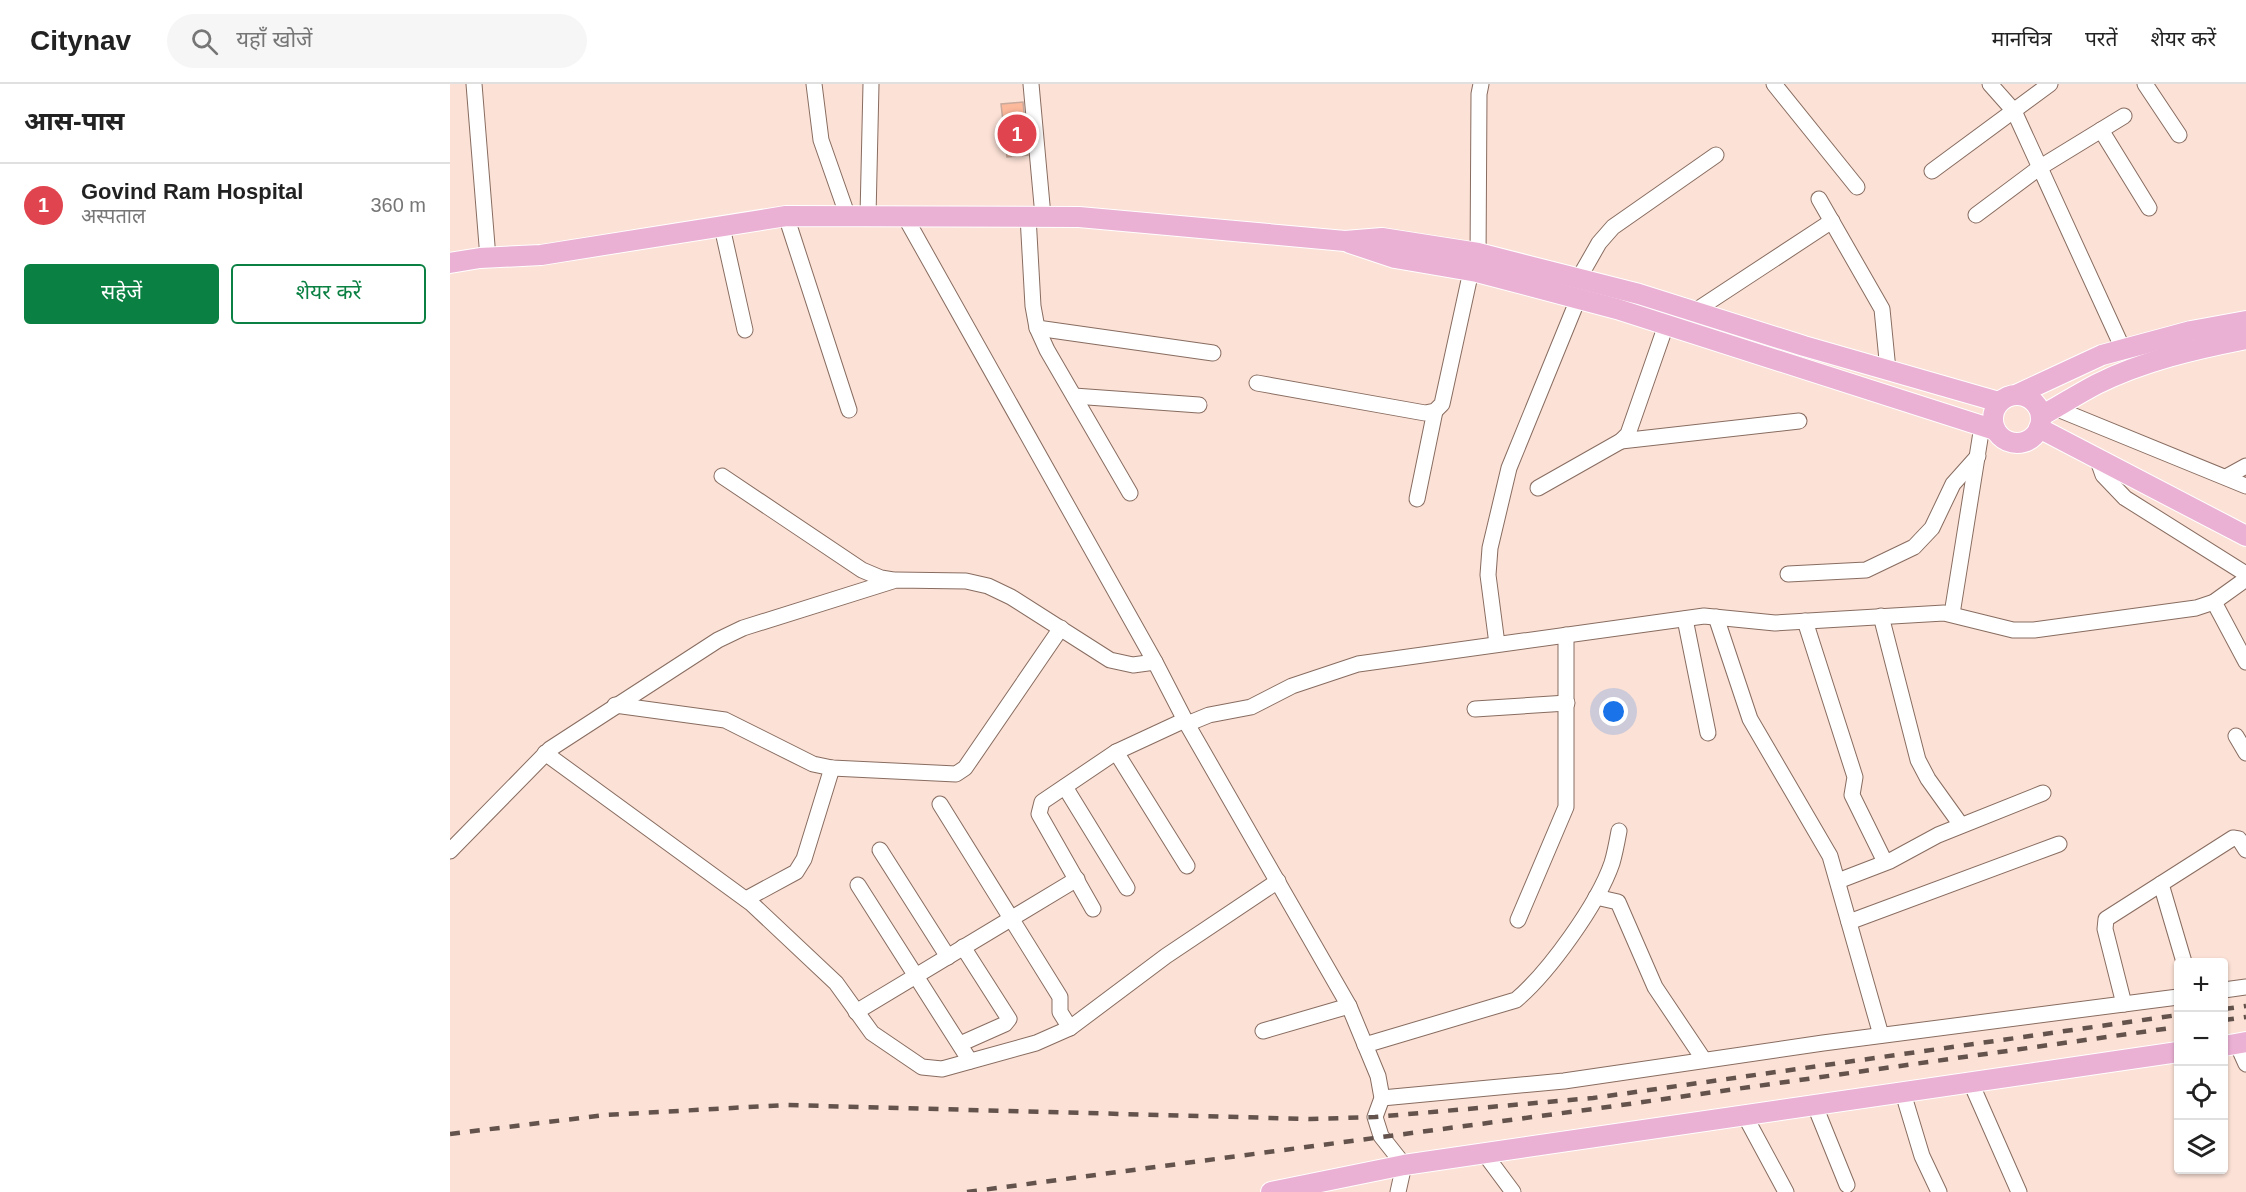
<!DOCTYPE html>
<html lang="hi">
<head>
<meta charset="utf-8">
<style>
  :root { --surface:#fff; --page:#f6f6f6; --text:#222; --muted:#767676; --line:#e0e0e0; --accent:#0b8043 }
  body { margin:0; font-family:Helvetica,"Noto Sans Devanagari",sans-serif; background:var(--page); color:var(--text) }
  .controls { position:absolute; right:18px; bottom:18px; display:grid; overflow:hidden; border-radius:6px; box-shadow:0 2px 4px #0004 }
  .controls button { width:54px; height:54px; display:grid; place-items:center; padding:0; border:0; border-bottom:2px solid var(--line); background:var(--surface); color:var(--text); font:30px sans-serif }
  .you { position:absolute; left:1164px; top:628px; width:21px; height:21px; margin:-15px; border:4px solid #fff; border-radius:50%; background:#1a73e8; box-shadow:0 0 0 9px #1a73e833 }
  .badge { display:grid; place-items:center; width:39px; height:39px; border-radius:50%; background:var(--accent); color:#fff; font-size:20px; font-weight:700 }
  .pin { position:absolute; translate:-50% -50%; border:3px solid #fff; box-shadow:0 2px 6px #0006 }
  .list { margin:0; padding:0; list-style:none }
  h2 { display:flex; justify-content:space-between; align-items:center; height:78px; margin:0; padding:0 24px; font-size:26px }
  h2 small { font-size:20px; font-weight:400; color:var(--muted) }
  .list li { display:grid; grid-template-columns:39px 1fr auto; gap:18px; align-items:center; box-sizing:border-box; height:84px; padding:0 24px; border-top:2px solid var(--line) }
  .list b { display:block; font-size:22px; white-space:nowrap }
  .list p { margin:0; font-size:20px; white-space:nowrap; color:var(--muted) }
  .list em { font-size:20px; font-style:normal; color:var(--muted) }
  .actions { display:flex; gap:12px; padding:18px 24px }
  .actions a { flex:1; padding:14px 0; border:2px solid var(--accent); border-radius:6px; text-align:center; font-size:21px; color:var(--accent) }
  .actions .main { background:var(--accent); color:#fff }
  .icon { flex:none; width:33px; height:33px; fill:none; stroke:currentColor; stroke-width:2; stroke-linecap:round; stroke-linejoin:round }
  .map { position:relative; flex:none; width:1796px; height:1108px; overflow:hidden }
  header { display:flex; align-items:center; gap:36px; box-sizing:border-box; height:84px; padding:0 30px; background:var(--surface); border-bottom:2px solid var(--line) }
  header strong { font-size:28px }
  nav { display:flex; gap:33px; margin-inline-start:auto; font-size:21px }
  .search { width:420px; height:54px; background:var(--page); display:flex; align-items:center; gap:15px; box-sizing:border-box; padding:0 21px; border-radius:33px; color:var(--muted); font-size:22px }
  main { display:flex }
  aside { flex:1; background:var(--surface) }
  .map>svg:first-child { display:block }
  .building { fill:#fdb99c; stroke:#c8a99c; stroke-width:1.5 }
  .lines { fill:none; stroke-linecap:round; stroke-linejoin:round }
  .minor-casing { stroke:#886c60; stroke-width:17 }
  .major-casing { stroke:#fff; stroke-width:22 }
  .minor { stroke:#fff; stroke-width:15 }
  .major { stroke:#ebb1d4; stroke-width:20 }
  .rail { stroke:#63534c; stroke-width:4.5; stroke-dasharray:10 10; stroke-linecap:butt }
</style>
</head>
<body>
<header>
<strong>Citynav</strong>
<div class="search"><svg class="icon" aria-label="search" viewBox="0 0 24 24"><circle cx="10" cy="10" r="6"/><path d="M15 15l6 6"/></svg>यहाँ खोजें</div>
<nav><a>मानचित्र</a><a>परतें</a><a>शेयर करें</a></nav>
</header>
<main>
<aside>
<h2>आस-पास<small></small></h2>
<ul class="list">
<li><span class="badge" style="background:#e0444e">1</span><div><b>Govind Ram Hospital</b><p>अस्पताल</p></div><em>360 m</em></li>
</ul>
<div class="actions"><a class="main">सहेजें</a><a>शेयर करें</a></div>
</aside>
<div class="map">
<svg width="1796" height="1108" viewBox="0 0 1796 1108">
  <rect width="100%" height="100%" fill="#fbe1d6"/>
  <polygon class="building" points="573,18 578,71 557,73 551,20"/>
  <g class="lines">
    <defs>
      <g id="minor">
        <polyline points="24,0 38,174"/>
        <polyline points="364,0 371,56 398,133"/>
        <polyline points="581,0 593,132"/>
        <polyline points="1324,0 1407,103"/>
        <polyline points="1540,0 1564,27 1673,265"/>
        <polyline points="1695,0 1729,51"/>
        <polyline points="1651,46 1699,124"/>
        <polyline points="1482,87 1600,0"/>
        <polyline points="1369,115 1432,225 1438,286"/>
        <polyline points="454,131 705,578 737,640 899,922 928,992 932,1014 925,1033 931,1052 954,1081 948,1108"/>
        <polyline points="1526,131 1589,84 1674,32"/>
        <polyline points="336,132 399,326"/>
        <polyline points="418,132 421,0"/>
        <polyline points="578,132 583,222 587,244 597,266 680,409"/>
        <polyline points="272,143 295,246"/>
        <polyline points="1028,179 1029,10 1031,0"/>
        <polyline points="1129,194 1149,159 1163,143 1266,71"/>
        <polyline points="1245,227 1382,137"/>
        <polyline points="587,244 763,269"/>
        <polyline points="807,299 975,329 985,327 992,320 1021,187"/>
        <polyline points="624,312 749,321"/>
        <polyline points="1605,324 1796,402"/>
        <polyline points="1171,357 1349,337"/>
        <polyline points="1647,374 1653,391 1675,414 1796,490"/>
        <polyline points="272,392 412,486 431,494 443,496"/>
        <polyline points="1776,393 1796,382"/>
        <polyline points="1088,404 1171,357 1178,350 1216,241"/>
        <polyline points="967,415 985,327"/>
        <polyline points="1338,490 1416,486 1464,463 1482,444 1503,400 1528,372"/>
        <polyline points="1764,518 1796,578"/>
        <polyline points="1502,530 1532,342"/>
        <polyline points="1431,532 1468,676 1478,695 1511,741"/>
        <polyline points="1266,533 1300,635 1380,772 1431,951"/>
        <polyline points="1235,535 1258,649"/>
        <polyline points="1355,537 1405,693 1402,711 1435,778"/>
        <polyline points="1047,560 1038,491 1040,464 1059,384 1128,215"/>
        <polyline points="165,621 275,636 363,680 382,684 506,690 515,684 611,544"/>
        <polyline points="1025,625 1117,619"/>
        <polyline points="737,640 759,631 801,623 842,602 908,580 1254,532 1325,539 1494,529 1563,546 1584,546 1746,524 1764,518 1796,495"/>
        <polyline points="1786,652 1796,669"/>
        <polyline points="666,668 737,782"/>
        <polyline points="95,669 302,820 386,899 422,949 472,983 492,985 586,959 620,944 716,872 828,797"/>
        <polyline points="615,703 677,804"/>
        <polyline points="490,720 610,913 610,928 620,944"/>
        <polyline points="430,766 498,873"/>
        <polyline points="0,767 100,665 268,556 293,544 446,496 516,497 538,502 561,513 660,576 683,581 705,578"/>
        <polyline points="1388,797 1440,777 1488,751 1593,709"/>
        <polyline points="1711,800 1734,878"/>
        <polyline points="408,801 520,977"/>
        <polyline points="1146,813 1168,818 1205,903 1254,976"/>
        <polyline points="296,815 346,788 354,775 382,684"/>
        <polyline points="643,825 589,730 592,718 666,668 735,636"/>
        <polyline points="1068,836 1116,723 1116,551"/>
        <polyline points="1399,838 1609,760"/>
        <polyline points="1774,906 1796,903"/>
        <polyline points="1674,920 1655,845 1656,835 1783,754 1789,755 1796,766"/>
        <polyline points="406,928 627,795"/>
        <polyline points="813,947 899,922"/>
        <polyline points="510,960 555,940 559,935 513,863"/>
        <polyline points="1787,960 1796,980"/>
        <path d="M915,961L1066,916C1099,888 1148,820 1162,779C1165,769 1167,758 1169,747"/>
        <polyline points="1521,999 1569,1108"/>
        <polyline points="1453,1009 1472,1072 1489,1108"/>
        <polyline points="932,1014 1114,997 1373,959 1728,913"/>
        <polyline points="1365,1022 1397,1101"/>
        <polyline points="1295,1032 1336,1108"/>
        <polyline points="1034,1069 1063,1108"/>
      </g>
      <g id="major">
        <polyline points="900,159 945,174 1027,188 1167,225 1545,346"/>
        <polyline points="0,179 30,174 91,171 336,132 629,133 895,157 932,154 1028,169 1189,210 1354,262 1549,318"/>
        <polyline points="1568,310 1652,271 1741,247 1796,237"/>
        <circle cx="1567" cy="335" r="24"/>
        <path d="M1591,332C1609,322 1628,310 1647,300C1693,277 1745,265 1796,255"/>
        <polyline points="1589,344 1796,452"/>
        <polyline points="1774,962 1796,958"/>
        <polyline points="821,1108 954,1081 1728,968"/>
      </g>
    </defs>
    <use href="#minor" class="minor-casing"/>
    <use href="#major" class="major-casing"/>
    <use href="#minor" class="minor"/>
    <use href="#major" class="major"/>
    <g class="rail">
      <polyline points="1774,925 1796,922"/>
      <polyline points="1774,936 1796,933"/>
      <polyline points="0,1050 155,1031 336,1021 860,1035 925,1033 1143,1014 1728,931"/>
      <polyline points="517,1108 1143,1025 1728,943"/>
    </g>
  </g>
</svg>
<div class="controls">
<button>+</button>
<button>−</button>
<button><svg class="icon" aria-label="locate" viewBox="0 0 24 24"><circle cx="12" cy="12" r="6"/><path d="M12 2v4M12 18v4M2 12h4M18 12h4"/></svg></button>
<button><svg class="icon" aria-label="layers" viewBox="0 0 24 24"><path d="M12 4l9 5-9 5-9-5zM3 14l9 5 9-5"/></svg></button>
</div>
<div class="you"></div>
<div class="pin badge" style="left:567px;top:50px;background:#e0444e">1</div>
</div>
</main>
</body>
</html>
